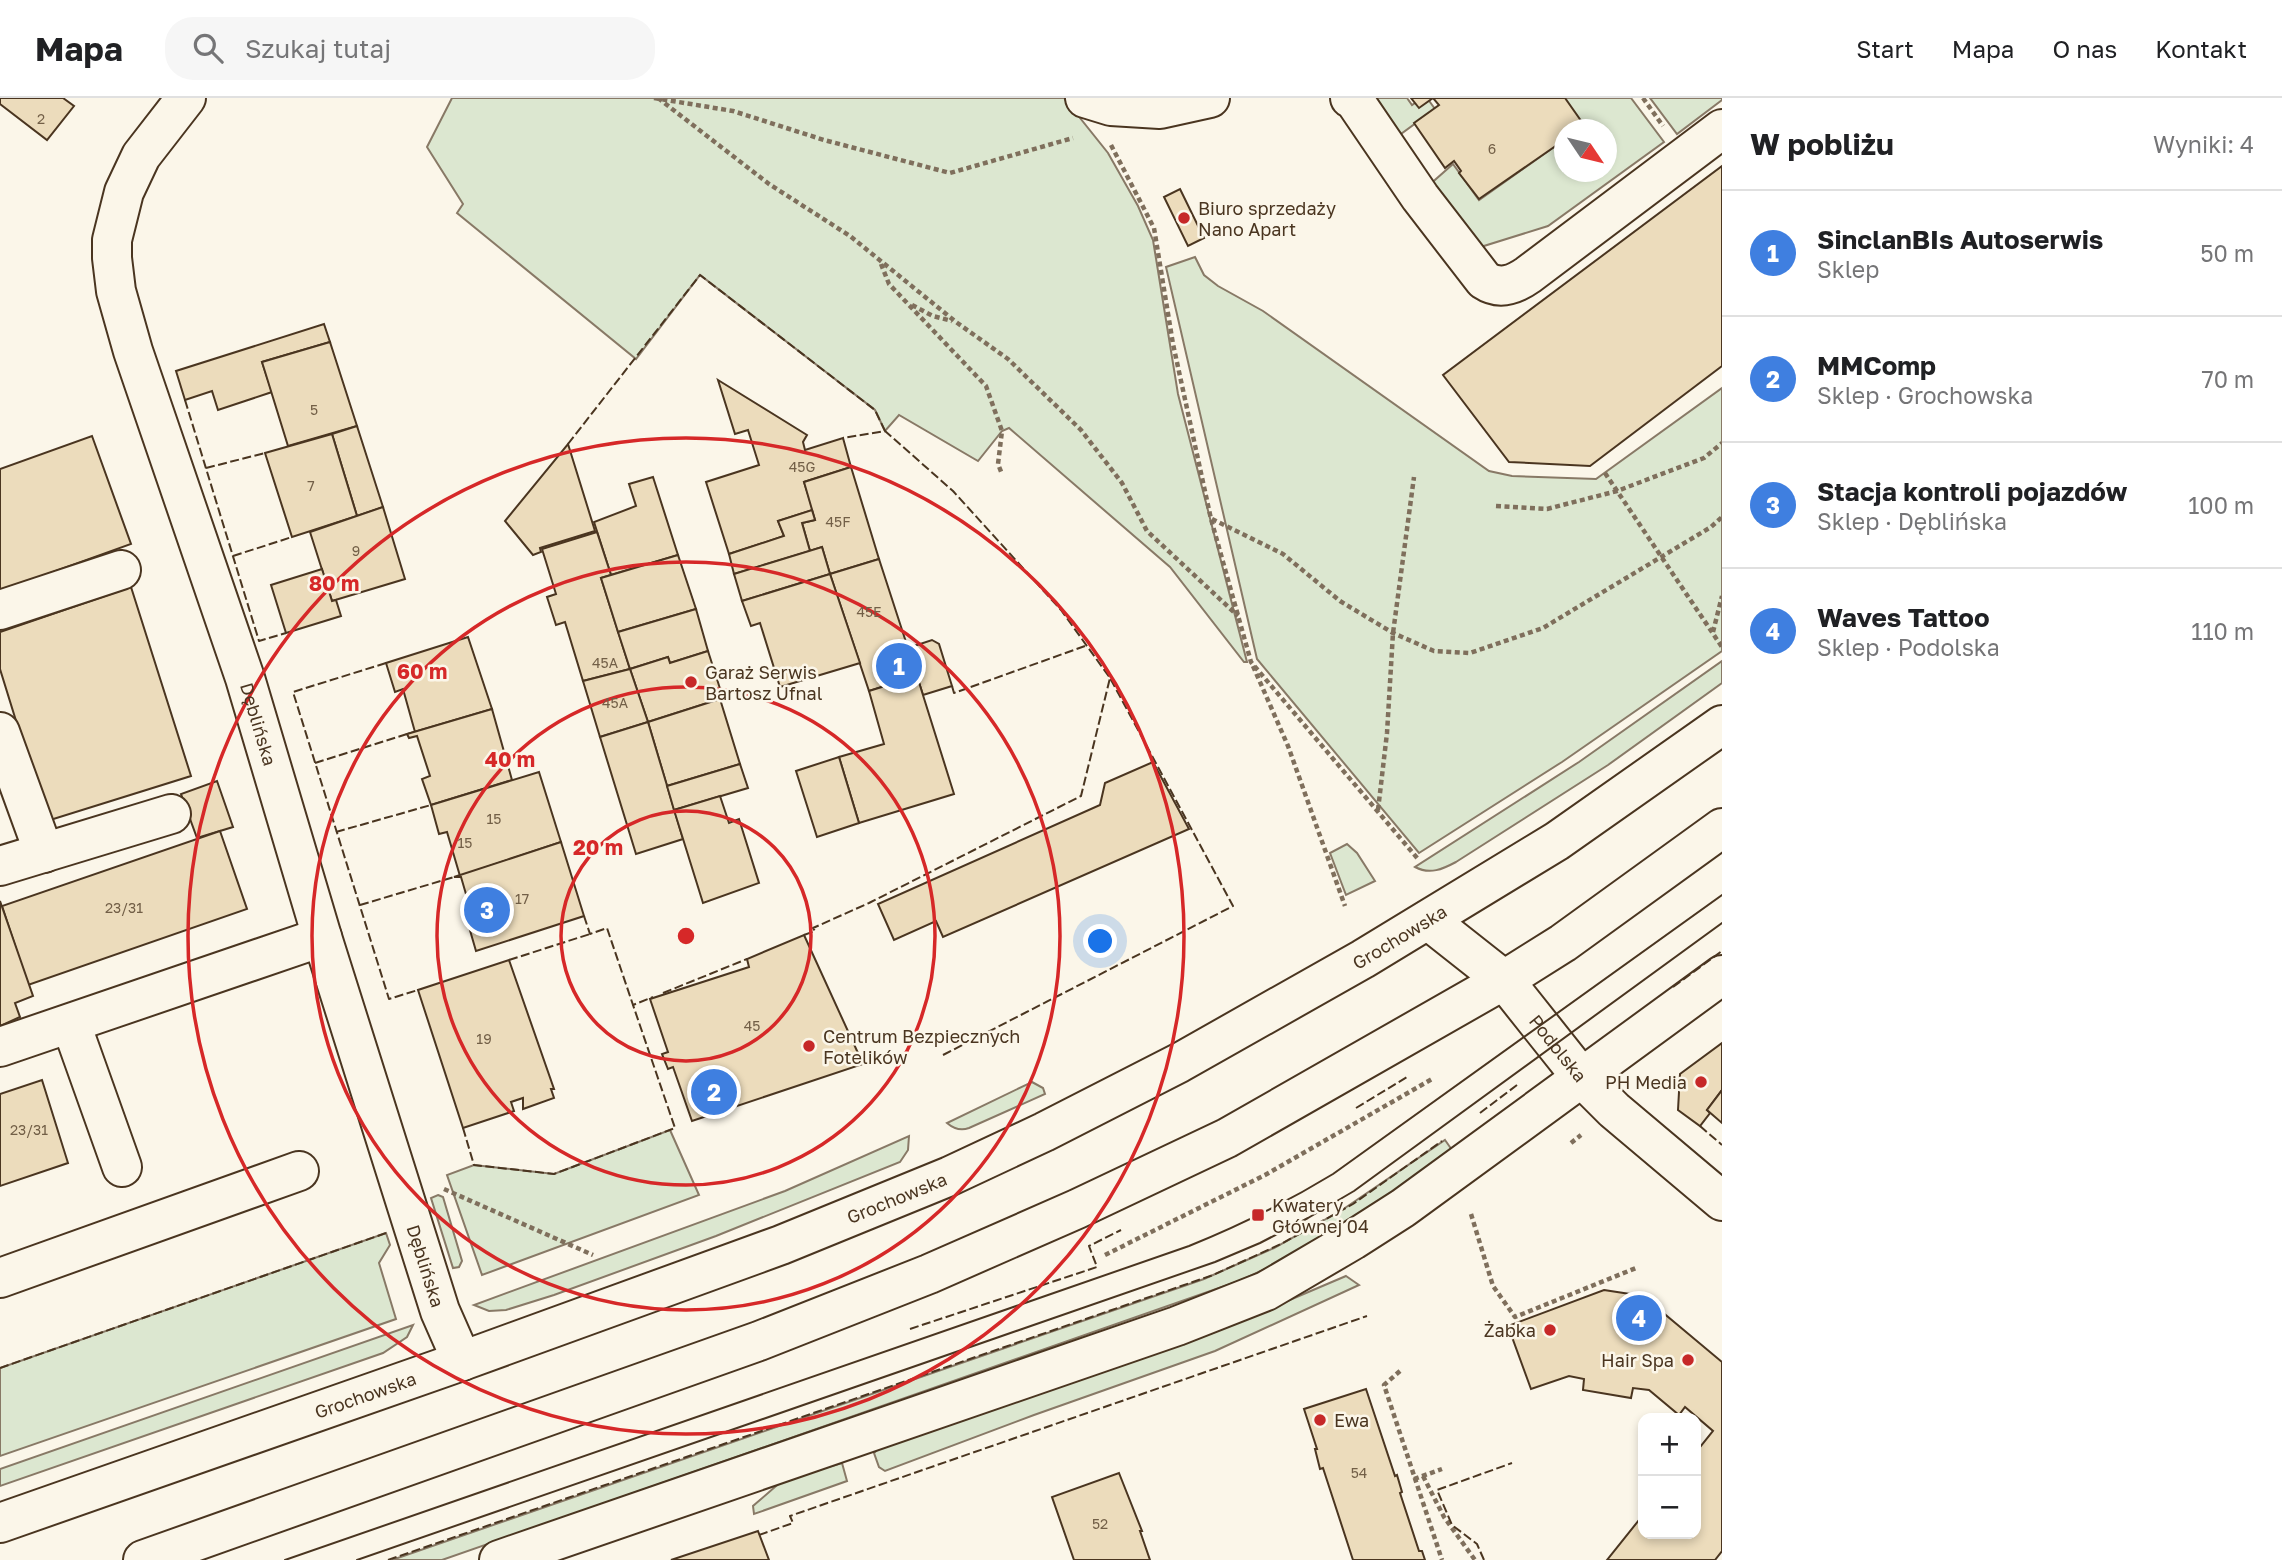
<!DOCTYPE html>
<html lang="pl">
<head>
<meta charset="utf-8">
<style>
  :root { --surface:#fff; --page:#f6f6f6; --text:#202124; --muted:#757577; --line:#e0e0e0; --accent:#0f766e }
  body { margin:0; font-family:"Golos Text",sans-serif; background:var(--page); color:var(--text) }
  .controls { position:absolute; right:21px; bottom:21px; display:grid; overflow:hidden; border-radius:14px; box-shadow:0 4px 10px #0003 }
  .controls button { width:63px; height:63px; display:grid; place-items:center; padding:0; border:0; border-bottom:2px solid var(--line); background:var(--surface); color:var(--text); font:35px sans-serif }
  .compass { position:absolute; left:1554px; top:21px; width:63px; height:63px; border-radius:50%; background:var(--surface); box-shadow:0 4px 10px #0003; rotate:125deg }
  .you { position:absolute; left:1101px; top:844px; width:24px; height:24px; margin:-18px; border:5px solid #fff; border-radius:50%; background:#1a73e8; box-shadow:0 0 0 10px #1a73e833 }
  .badge { display:grid; place-items:center; width:46px; height:46px; border-radius:50%; background:var(--accent); color:#fff; font-size:23px; font-weight:700 }
  .pin { position:absolute; translate:-50% -50%; border:4px solid #fff; box-shadow:0 2px 7px #0006 }
  .list { margin:0; padding:0; list-style:none }
  h2 { display:flex; justify-content:space-between; align-items:center; height:91px; margin:0; padding:0 28px; font-size:30px }
  h2 small { font-size:23px; font-weight:400; color:var(--muted) }
  .list li { display:grid; grid-template-columns:46px 1fr auto; gap:21px; align-items:center; box-sizing:border-box; height:126px; padding:0 28px; border-top:2px solid var(--line) }
  .list b { display:block; font-size:26px; white-space:nowrap }
  .list p { margin:0; font-size:23px; white-space:nowrap; color:var(--muted) }
  .list em { font-size:23px; font-style:normal; color:var(--muted) }
  .icon { flex:none; width:38px; height:38px; fill:none; stroke:currentColor; stroke-width:2; stroke-linecap:round; stroke-linejoin:round }
  .map { position:relative; flex:none; width:1722px; height:1462px; overflow:hidden }
  header { display:flex; align-items:center; gap:42px; box-sizing:border-box; height:98px; padding:0 35px; background:var(--surface); border-bottom:2px solid var(--line) }
  header strong { font-size:33px }
  nav { display:flex; gap:38px; margin-inline-start:auto; font-size:24px }
  .search { width:490px; height:63px; background:var(--page); display:flex; align-items:center; gap:18px; box-sizing:border-box; padding:0 24px; border-radius:28px; color:var(--muted); font-size:26px }
  main { display:flex }
  aside { flex:1; background:var(--surface) }
  .map>svg:first-child { display:block }
  .green { fill:#dce7d0; stroke:#887966; stroke-width:2 }
  .building { fill:#ecdcbc; stroke:#4a3520; stroke-width:2 }
  .lines { fill:none; stroke-linecap:round; stroke-linejoin:round }
  .minor-casing { stroke:#4a3520; stroke-width:42 }
  .major-casing { stroke:#4a3520; stroke-width:42 }
  .path { stroke:#7f6f5c; stroke-width:4.5; stroke-dasharray:5 3.5; stroke-linecap:butt }
  .minor { stroke:#fbf6e9; stroke-width:38 }
  .major { stroke:#fbf6e9; stroke-width:38 }
  .tram { stroke:#4a3520; stroke-width:2 }
  .fence { stroke:#4a3520; stroke-width:2; stroke-dasharray:9 3.5; stroke-linecap:butt }
  .ring { fill:none; stroke:#d62828; stroke-width:3.5 }
  .poi-dot { fill:#c62828; stroke:#fbf6e9; stroke-width:2.5 }
  .labels { text-anchor:middle; dominant-baseline:central; stroke-width:5; stroke-linejoin:round; paint-order:stroke }
  .number-label { font-size:14px; fill:#725f47 }
  .poi-label { font-size:18px; fill:#4a3520; stroke:#fbf6e9; text-anchor:start }
  .street-label { font-size:18px; fill:#4a3520; stroke:#fbf6e9 }
  .centre { fill:#d62828; stroke:#fbf6e9; stroke-width:3.5 }
  .ring-label { font-size:21px; text-anchor:middle; font-weight:bold; fill:#d62828; stroke:#fbf6e9; stroke-width:5; stroke-linejoin:round; paint-order:stroke }
</style>
</head>
<body>
<header>
<strong>Mapa</strong>
<div class="search"><svg class="icon" aria-label="search" viewBox="0 0 24 24"><circle cx="10" cy="10" r="6"/><path d="M15 15l6 6"/></svg>Szukaj tutaj</div>
<nav><a>Start</a><a>Mapa</a><a>O nas</a><a>Kontakt</a></nav>
</header>
<main>
<div class="map">
<svg width="1722" height="1462" viewBox="0 0 1722 1462">
  <rect width="100%" height="100%" fill="#fbf6e9"/>
  <g class="green">
    <polygon points="452,0 1064,0 1108,55 1138,108 1153,142 1178,296 1247,564 1244,564 1170,469 1009,330 1002,333 978,363 899,317 885,333 875,312 700,177 636,261 457,115 463,106 427,49"/>
    <polygon points="1365,0 1407,0 1412,7 1422,0 1427,0 1435,11 1394,41"/>
    <polygon points="1567,0 1631,0 1664,44 1548,128 1471,152 1427,89 1453,66 1479,102 1564,42 1564,74 1606,74 1606,32 1580,31 1582,29 1563,2"/>
    <polygon points="1650,0 1722,0 1722,2 1677,36"/>
    <polygon points="1195,159 1204,177 1218,188 1263,213 1489,373 1512,378 1596,381 1722,290 1722,553 1562,664 1419,755 1257,561 1166,169"/>
    <path d="M1722,563V585L1608,667L1456,764C1443,771 1430,777 1415,769L1579,664Z"/>
    <polygon points="1347,746 1357,755 1375,783 1346,797 1330,755"/>
    <path d="M1032,984L1043,990L1045,996L969,1030C961,1033 954,1031 947,1025Z"/>
    <polygon points="670,1032 699,1097 482,1177 447,1077 474,1067 554,1076"/>
    <polygon points="909,1038 908,1052 900,1064 716,1138 554,1197 506,1212 489,1213 474,1207 785,1093"/>
    <path d="M1445,1042L1452,1052C1384,1102 1316,1149 1239,1183L442,1462H392L1204,1181L1274,1150L1342,1112Z"/>
    <polygon points="438,1097 443,1099 462,1163 459,1169 453,1170 431,1100"/>
    <polygon points="386,1135 390,1147 379,1165 396,1221 0,1358 0,1270"/>
    <polygon points="1346,1178 1359,1187 1215,1253 1034,1317 885,1373 879,1369 874,1355 879,1350 1212,1235"/>
    <polygon points="413,1227 407,1239 383,1255 0,1388 0,1371"/>
    <polygon points="842,1365 847,1383 754,1416 753,1408 783,1382"/>
  </g>
  <g class="building">
    <polygon points="0,0 63,0 74,8 47,42 0,6"/>
    <polygon points="1411,0 1433,0 1419,10"/>
    <polygon points="1433,0 1565,0 1584,27 1577,32 1564,32 1564,40 1557,47 1479,101 1459,75 1461,73 1454,63 1445,70 1414,25 1439,7"/>
    <polygon points="1722,68 1722,268 1590,368 1509,364 1443,277"/>
    <polygon points="1180,91 1204,140 1188,148 1164,99"/>
    <polygon points="324,226 330,244 262,264 272,294 218,312 212,293 185,302 176,273"/>
    <polygon points="330,244 357,328 288,348 262,264"/>
    <polygon points="718,282 807,337 803,344 805,352 843,340 851,369 804,384 813,412 778,423 784,438 729,456 706,384 759,367 748,332 735,336"/>
    <polygon points="357,328 383,409 357,418 332,336"/>
    <polygon points="332,336 357,418 292,439 265,355"/>
    <polygon points="92,338 131,446 0,493 0,371"/>
    <polygon points="568,346 595,433 540,450 541,454 533,457 505,423"/>
    <polygon points="851,369 879,461 830,476 822,449 810,453 802,425 815,422 804,384"/>
    <polygon points="653,379 678,457 611,477 594,424 636,408 629,386"/>
    <polygon points="383,409 405,481 332,503 310,434"/>
    <polygon points="812,412 815,422 802,425 810,453 734,476 729,456 784,438 778,423"/>
    <polygon points="597,434 611,477 601,480 630,571 583,583 565,524 556,527 547,499 556,496 542,451"/>
    <polygon points="822,449 830,476 742,503 734,476"/>
    <polygon points="678,457 696,511 618,534 601,480"/>
    <polygon points="879,461 917,578 869,593 830,476"/>
    <polygon points="322,471 332,503 336,502 341,518 286,535 271,487"/>
    <polygon points="830,476 860,565 780,589 760,525 751,528 742,503"/>
    <polygon points="131,489 191,678 47,723 0,571 0,534"/>
    <polygon points="696,511 708,553 670,565 668,559 630,571 618,534"/>
    <polygon points="468,539 492,611 407,636 415,634 403,591 395,594 386,565"/>
    <polygon points="932,542 939,546 952,588 923,597 908,550"/>
    <polygon points="708,553 723,600 648,624 630,571 668,559 670,565"/>
    <polygon points="630,571 648,624 600,639 583,583"/>
    <polygon points="917,578 954,696 859,725 839,659 884,646 869,593"/>
    <polygon points="720,601 740,666 667,688 648,624"/>
    <polygon points="492,611 512,682 431,707 422,681 430,678 417,638 409,640 407,636"/>
    <polygon points="648,624 683,741 636,756 600,639"/>
    <polygon points="839,659 859,725 817,739 796,673"/>
    <polygon points="1153,664 1189,731 943,839 936,823 894,842 878,806 1100,707 1105,685"/>
    <polygon points="740,666 748,690 674,712 667,688"/>
    <polygon points="539,674 561,744 460,778 447,734 439,736 431,707"/>
    <polygon points="217,683 233,729 197,740 181,696"/>
    <polygon points="720,698 729,725 739,721 759,785 703,805 674,712"/>
    <polygon points="220,733 247,811 28,887 2,808"/>
    <polygon points="561,744 584,818 476,853 467,822 473,820 461,779 454,779"/>
    <polygon points="0,803 33,898 15,905 20,919 0,928"/>
    <polygon points="804,837 863,966 692,1023 673,969 668,971 662,956 668,954 650,901 749,869 747,861"/>
    <polygon points="509,862 554,991 551,991 554,1000 523,1011 523,1000 511,1004 514,1013 463,1030 418,892"/>
    <polygon points="1722,945 1722,992 1707,1012 1710,1015 1700,1028 1678,1012 1680,976"/>
    <polygon points="42,982 68,1065 0,1088 0,996"/>
    <polygon points="1722,992 1722,1025 1707,1012"/>
    <polygon points="1604,1192 1643,1198 1722,1264 1722,1453 1715,1462 1607,1462 1643,1417 1643,1436 1696,1436 1696,1354 1713,1333 1685,1309 1679,1317 1649,1292 1633,1290 1631,1300 1583,1292 1584,1281 1569,1278 1531,1291 1508,1228"/>
    <polygon points="1366,1291 1395,1378 1397,1377 1402,1394 1400,1395 1419,1453 1422,1453 1425,1462 1353,1462 1323,1370 1320,1371 1315,1351 1317,1351 1304,1311"/>
    <polygon points="1119,1375 1142,1433 1140,1433 1150,1462 1074,1462 1052,1399"/>
    <polygon points="758,1433 769,1462 671,1462"/>
  </g>
  <g class="lines">
    <defs>
      <g id="minor">
        <path id="s1" d="M186,0L141,58L124,94L112,142V160L116,193L133,253L245,580L322,839L440,1213L462,1263"/>
        <polyline points="1085,0 1111,8 1160,11 1210,0"/>
        <path d="M1350,0L1354,2L1420,99L1484,182C1499,192 1514,187 1528,177L1722,31"/>
        <polyline points="0,512 121,472"/>
        <polyline points="0,634 44,755"/>
        <polyline points="0,768 171,716"/>
        <path id="s2" d="M1428,822L1504,882L1582,980L1614,1012L1722,1103"/>
        <polyline points="71,926 122,1069"/>
        <polyline points="0,949 322,839"/>
        <polyline points="0,1180 299,1073"/>
        <polyline points="499,1462 1177,1228 1266,1193 1353,1142 1403,1110 1722,877"/>
      </g>
      <g id="major">
        <path id="s3" d="M0,1425L462,1263L781,1147L950,1078L1044,1034L1179,965L1363,861L1557,743L1722,627"/>
        <polyline points="143,1462 759,1243 929,1176 1077,1111 1227,1040 1504,882 1563,845 1722,730"/>
      </g>
    </defs>
    <use href="#minor" class="minor-casing"/>
    <use href="#major" class="major-casing"/>
    <g class="path">
      <polyline points="654,0 733,13 824,42 950,75 1073,40"/>
      <polyline points="658,0 769,86 850,138 956,224 1008,261 1081,332 1122,385 1147,433 1238,518"/>
      <polyline points="1643,0 1663,28"/>
      <polyline points="1111,47 1154,130 1173,246 1211,421 1251,564 1418,761"/>
      <polyline points="881,166 889,186 986,288 1002,333 998,366 1002,376"/>
      <polyline points="912,207 933,218 952,223"/>
      <polyline points="1605,375 1722,549"/>
      <polyline points="1496,408 1547,411 1617,393 1704,360 1722,345"/>
      <polyline points="1212,421 1283,456 1340,503 1393,535 1434,553 1470,555 1543,530 1711,429 1722,419"/>
      <polyline points="1713,534 1722,498"/>
      <polyline points="1253,568 1288,648 1345,808"/>
      <polyline points="1378,712 1387,635 1393,535 1414,379"/>
      <polyline points="1571,1045 1581,1037"/>
      <polyline points="444,1091 593,1157"/>
      <polyline points="1471,1116 1493,1188 1515,1219 1636,1170"/>
      <polyline points="1105,1157 1265,1077 1432,981"/>
      <polyline points="1400,1273 1384,1287 1442,1462"/>
      <polyline points="1423,1378 1444,1419 1475,1462"/>
      <polyline points="1414,1381 1442,1371"/>
    </g>
    <use href="#minor" class="minor"/>
    <use href="#major" class="major"/>
    <g class="tram">
      <path d="M285,1462L1189,1148C1239,1128 1287,1104 1333,1076L1722,797"/>
      <polyline points="357,1462 1215,1164 1260,1145 1308,1120 1354,1093 1722,825"/>
    </g>
    <g class="fence">
      <polyline points="185,302 259,543 286,535"/>
      <polyline points="568,346 700,177 875,312 885,333"/>
      <polyline points="206,370 265,355"/>
      <polyline points="233,458 292,439"/>
      <polyline points="386,565 293,594 389,901 418,892"/>
      <polyline points="952,588 954,595 1085,548"/>
      <polyline points="315,665 407,636"/>
      <polyline points="336,734 431,707"/>
      <polyline points="360,807 454,779"/>
      <polyline points="584,818 590,836 607,830 633,907 653,899"/>
      <polyline points="804,837 815,833 813,830 869,805 1081,698 1110,580 1061,512 953,393 885,333 843,340"/>
      <polyline points="509,862 590,836"/>
      <polyline points="1673,889 1722,853"/>
      <polyline points="663,895 747,861"/>
      <polyline points="943,957 1233,808 1110,580"/>
      <polyline points="1356,1010 1407,979"/>
      <polyline points="1480,1015 1517,987"/>
      <polyline points="1700,1028 1722,1047"/>
      <polyline points="463,1030 474,1067 554,1076 675,1030 633,907"/>
      <polyline points="910,1231 1097,1169 1089,1148 1121,1132"/>
      <polyline points="0,1270 386,1135"/>
      <polyline points="759,1437 793,1425 790,1418 1367,1218"/>
      <polyline points="388,1462 1213,1177 1281,1146 1353,1106 1442,1043"/>
      <polyline points="1484,1462 1477,1446 1452,1427 1437,1392 1512,1365"/>
    </g>
  </g>
  <g class="ring">
    <circle cx="686" cy="838" r="125"/>
    <circle cx="686" cy="838" r="249"/>
    <circle cx="686" cy="838" r="374"/>
    <circle cx="686" cy="838" r="498"/>
  </g>
  <g class="poi-dot">
    <circle cx="1184" cy="120" r="7"/>
    <circle cx="691" cy="584" r="7"/>
    <circle cx="809" cy="948" r="7"/>
    <circle cx="1701" cy="984" r="7"/>
    <rect x="1251" y="1110" width="14" height="14" rx="3.5"/>
    <circle cx="1550" cy="1232" r="7"/>
    <circle cx="1688" cy="1262" r="7"/>
    <circle cx="1320" cy="1322" r="7"/>
  </g>
  <g class="labels">
    <g class="number-label">
      <text x="41" y="20">2</text>
      <text x="1492" y="50">6</text>
      <text x="314" y="311">5</text>
      <text x="802" y="368">45G</text>
      <text x="311" y="387">7</text>
      <text x="838" y="423">45F</text>
      <text x="356" y="452">9</text>
      <text x="869" y="513">45E</text>
      <text x="605" y="564">45A</text>
      <text x="615" y="604">45A</text>
      <text x="494" y="720">15</text>
      <text x="465" y="744">15</text>
      <text x="522" y="800">17</text>
      <text x="124" y="809">23/31</text>
      <text x="752" y="927">45</text>
      <text x="484" y="940">19</text>
      <text x="29" y="1031">23/31</text>
      <text x="1359" y="1374">54</text>
      <text x="1100" y="1425">52</text>
    </g>
    <g class="poi-label">
      <text x="1198" y="110">Biuro sprzedaży<tspan x="1198" dy="21">Nano Apart</tspan></text>
      <text x="705" y="574">Garaż Serwis<tspan x="705" dy="21">Bartosz Ufnal</tspan></text>
      <text x="823" y="938">Centrum Bezpiecznych<tspan x="823" dy="21">Fotelików</tspan></text>
      <text x="1687" y="984" text-anchor="end">PH Media</text>
      <text x="1272" y="1107">Kwatery<tspan x="1272" dy="21">Głównej 04</tspan></text>
      <text x="1536" y="1232" text-anchor="end">Żabka</text>
      <text x="1674" y="1262" text-anchor="end">Hair Spa</text>
      <text x="1334" y="1322">Ewa</text>
    </g>
    <g class="street-label">
      <text stroke="none"><textPath href="#s1" startOffset="670">Dęblińska</textPath></text>
      <text stroke="none"><textPath href="#s3" startOffset="1521">Grochowska</textPath></text>
      <text stroke="none"><textPath href="#s2" startOffset="184">Podolska</textPath></text>
      <text stroke="none"><textPath href="#s3" startOffset="954">Grochowska</textPath></text>
      <text stroke="none"><textPath href="#s1" startOffset="1237">Dęblińska</textPath></text>
      <text stroke="none"><textPath href="#s3" startOffset="387">Grochowska</textPath></text>
    </g>
  </g>
  <circle cx="686" cy="838" r="10" class="centre"/>
  <g class="ring-label">
    <text x="334" y="493">80 m</text>
    <text x="422" y="581">60 m</text>
    <text x="510" y="669">40 m</text>
    <text x="598" y="757">20 m</text>
  </g>
</svg>
<div class="controls">
<button>+</button>
<button>−</button>
</div>
<svg class="compass" viewBox="-18 -18 36 36"><path d="M0-13l5 13h-10z" fill="#e53935"/><path d="M0 13l5-13h-10z" fill="#757577"/></svg>
<div class="you"></div>
<div class="pin badge" style="left:899px;top:568px;background:#3f7fe0">1</div>
<div class="pin badge" style="left:714px;top:994px;background:#3f7fe0">2</div>
<div class="pin badge" style="left:487px;top:812px;background:#3f7fe0">3</div>
<div class="pin badge" style="left:1639px;top:1220px;background:#3f7fe0">4</div>
</div>
<aside>
<h2>W pobliżu<small>Wyniki: 4</small></h2>
<ul class="list">
<li><span class="badge" style="background:#3f7fe0">1</span><div><b>SinclanBIs Autoserwis</b><p>Sklep</p></div><em>50 m</em></li>
<li><span class="badge" style="background:#3f7fe0">2</span><div><b>MMComp</b><p>Sklep · Grochowska</p></div><em>70 m</em></li>
<li><span class="badge" style="background:#3f7fe0">3</span><div><b>Stacja kontroli pojazdów</b><p>Sklep · Dęblińska</p></div><em>100 m</em></li>
<li><span class="badge" style="background:#3f7fe0">4</span><div><b>Waves Tattoo</b><p>Sklep · Podolska</p></div><em>110 m</em></li>
</ul>
</aside>
</main>
</body>
</html>
